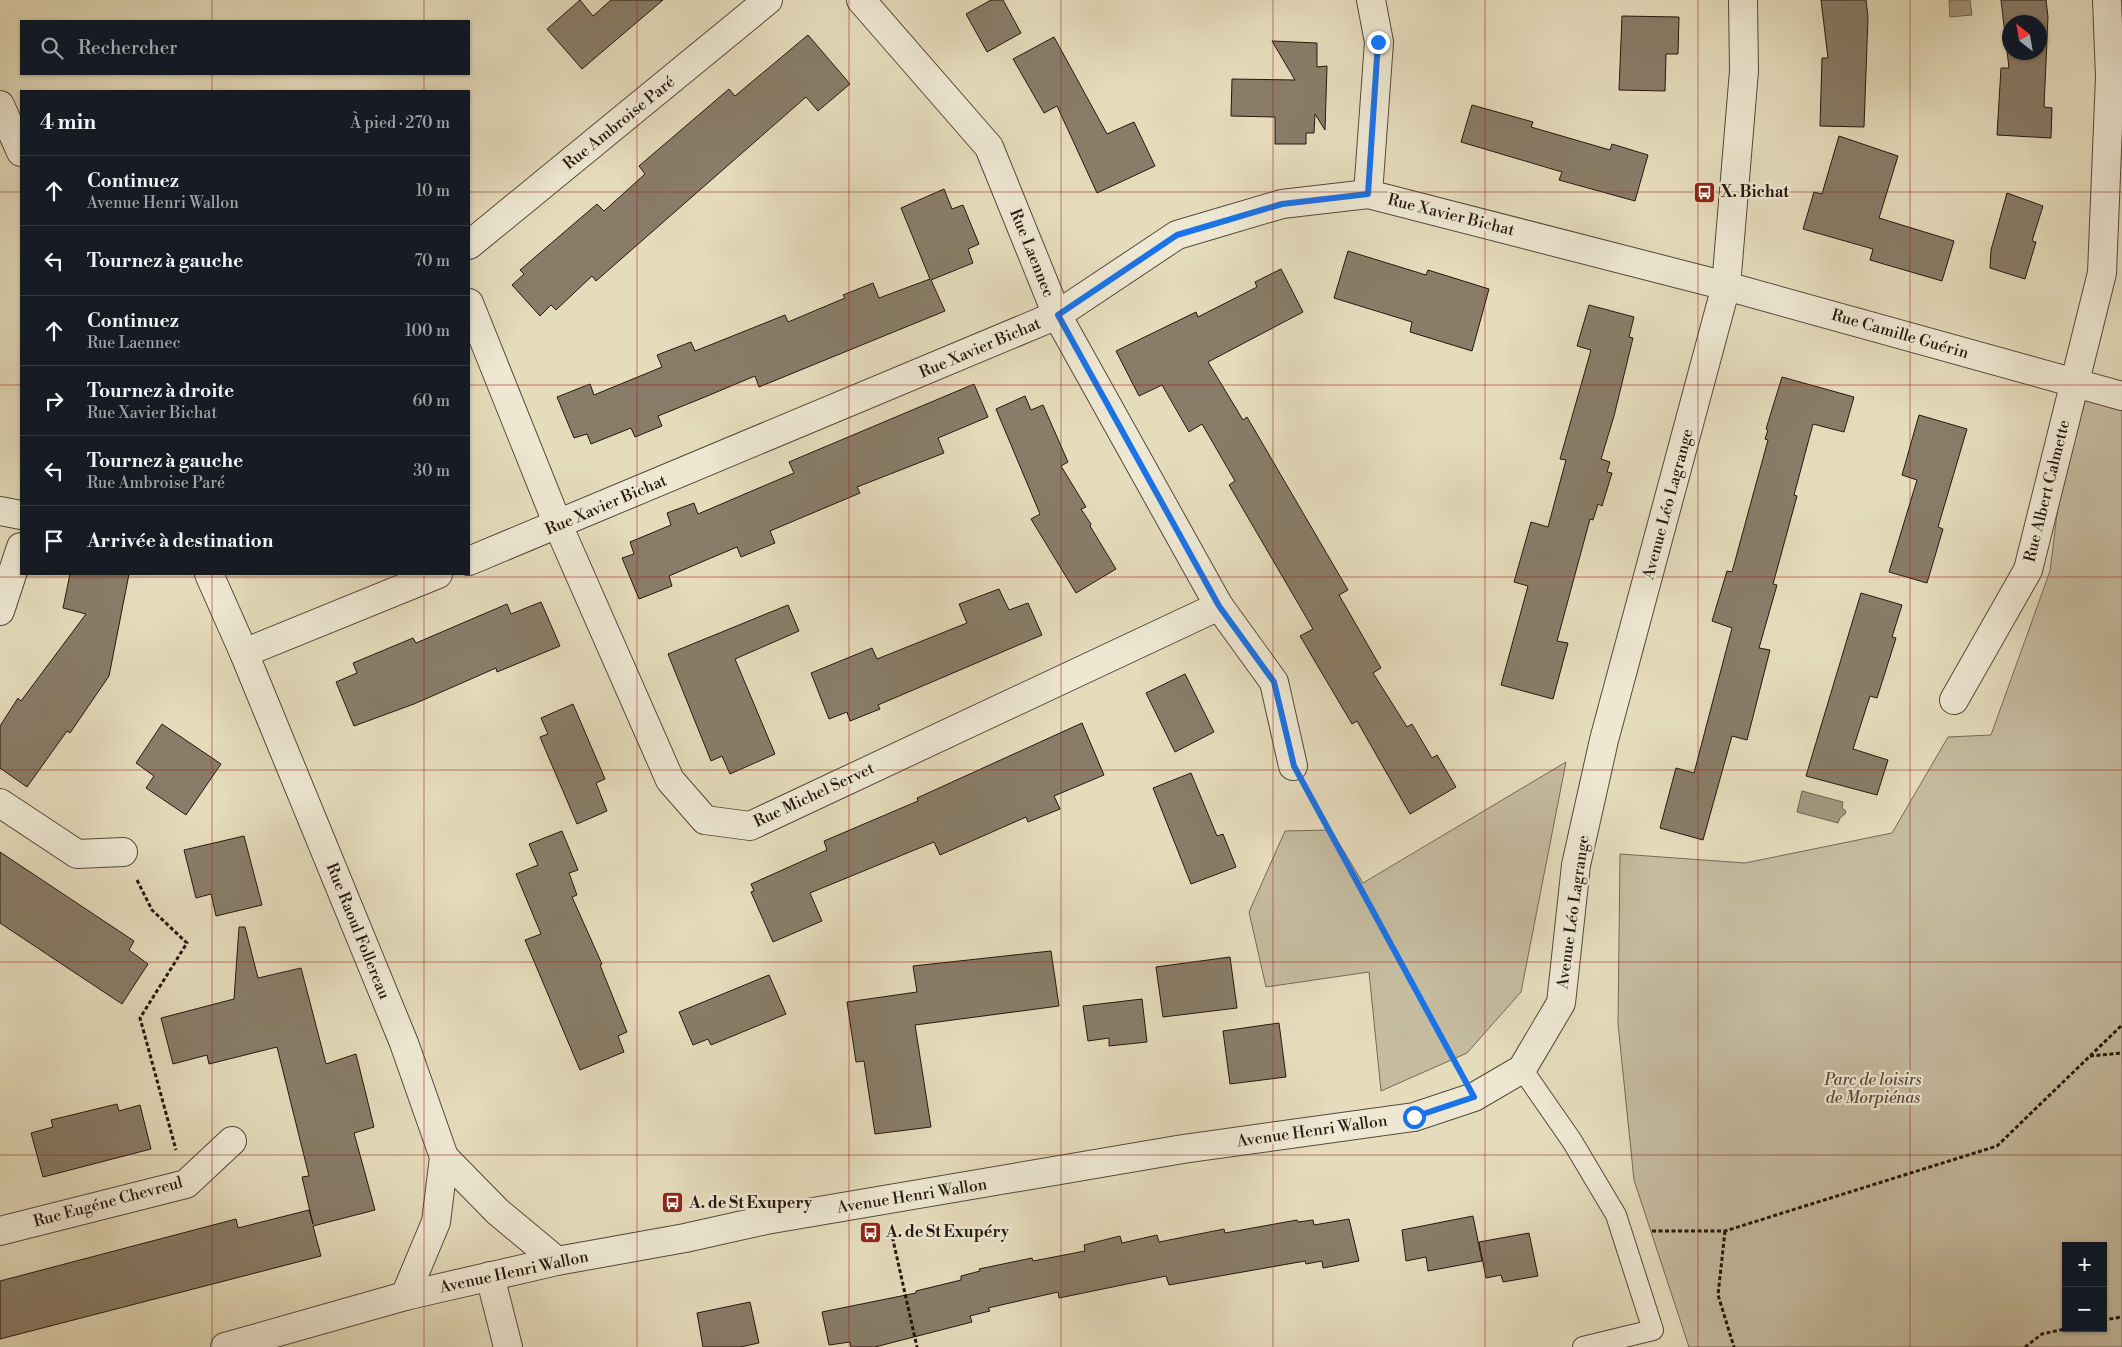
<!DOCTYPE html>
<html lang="fr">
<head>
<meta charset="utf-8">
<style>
  :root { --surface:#171b24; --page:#242831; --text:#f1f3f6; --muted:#9ea1a6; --line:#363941 }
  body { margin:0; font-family:"Libre Bodoni",serif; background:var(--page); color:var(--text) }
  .controls { position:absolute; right:15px; bottom:15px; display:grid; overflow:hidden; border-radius:0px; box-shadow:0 1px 4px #0004 }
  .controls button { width:45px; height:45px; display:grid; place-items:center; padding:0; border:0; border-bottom:1px solid var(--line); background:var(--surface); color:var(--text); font:25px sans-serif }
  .compass { position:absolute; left:2002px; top:15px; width:45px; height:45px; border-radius:50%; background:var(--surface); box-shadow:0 1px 4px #0004; rotate:329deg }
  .stop { position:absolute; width:15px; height:15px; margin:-11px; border:4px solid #1a73e8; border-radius:50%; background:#fff }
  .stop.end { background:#1a73e8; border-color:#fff; box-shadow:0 1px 5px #0008 }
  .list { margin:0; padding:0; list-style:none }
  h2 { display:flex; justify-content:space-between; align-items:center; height:65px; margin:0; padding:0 20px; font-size:21px }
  h2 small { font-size:16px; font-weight:400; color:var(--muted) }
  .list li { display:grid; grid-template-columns:32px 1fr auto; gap:15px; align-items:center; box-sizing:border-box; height:70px; padding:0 20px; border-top:1px solid var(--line) }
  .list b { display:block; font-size:19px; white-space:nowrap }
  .list p { margin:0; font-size:16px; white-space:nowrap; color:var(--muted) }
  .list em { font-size:16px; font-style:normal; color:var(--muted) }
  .icon { flex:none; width:28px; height:28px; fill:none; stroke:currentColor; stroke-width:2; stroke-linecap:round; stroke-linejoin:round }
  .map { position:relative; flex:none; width:2122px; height:1347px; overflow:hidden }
  .search { position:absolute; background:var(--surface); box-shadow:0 1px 4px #0004; left:20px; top:20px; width:450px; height:55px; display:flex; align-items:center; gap:12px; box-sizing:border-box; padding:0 18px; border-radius:0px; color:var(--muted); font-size:19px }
  .panel { position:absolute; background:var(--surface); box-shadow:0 1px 4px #0004; left:20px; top:90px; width:450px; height:485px; border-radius:0px }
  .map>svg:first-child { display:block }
  .green { fill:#c5bb9f; stroke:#766958; fill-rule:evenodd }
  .water { fill:#a49982; stroke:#726554 }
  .building { fill:#897d69; stroke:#261710; fill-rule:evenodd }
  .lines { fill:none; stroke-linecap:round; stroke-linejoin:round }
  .service-casing { stroke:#56483b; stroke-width:22 }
  .minor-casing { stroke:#56483b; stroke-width:30 }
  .tertiary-casing { stroke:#56483b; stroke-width:30 }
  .path { stroke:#261710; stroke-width:3; stroke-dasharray:4 2.5; stroke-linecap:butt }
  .service { stroke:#eee8d3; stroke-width:20 }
  .minor { stroke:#eee8d3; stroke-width:28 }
  .tertiary { stroke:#eee8d3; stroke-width:28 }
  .route { stroke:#1a73e8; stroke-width:6 }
  .grid { fill:none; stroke:#8f2418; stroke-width:1; stroke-opacity:0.55 }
  .labels { text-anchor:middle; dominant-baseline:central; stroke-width:4.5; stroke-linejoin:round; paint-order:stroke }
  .street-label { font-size:16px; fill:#261710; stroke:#eee8d3 }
  .poi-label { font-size:16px; font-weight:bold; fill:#261710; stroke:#eee8d3; text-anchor:start }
  .park-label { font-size:16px; font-style:italic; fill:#56483b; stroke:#eee8d3 }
</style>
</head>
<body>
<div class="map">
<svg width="2122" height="1347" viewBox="0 0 2122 1347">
  <rect width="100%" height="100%" fill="#e5dcbc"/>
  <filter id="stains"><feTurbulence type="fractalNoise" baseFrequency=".004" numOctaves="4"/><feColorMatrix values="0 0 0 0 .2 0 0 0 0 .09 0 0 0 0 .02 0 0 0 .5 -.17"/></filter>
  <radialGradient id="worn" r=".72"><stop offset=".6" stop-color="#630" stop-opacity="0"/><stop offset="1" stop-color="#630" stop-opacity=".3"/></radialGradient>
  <g class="green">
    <path d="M2073,383L2122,396V1347H1689L1634,1180L1618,1024L1620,854L1745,863L1892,833L1948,737L1991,735L2050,571ZM2066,1246H2103V1328H2066Z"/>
    <polygon points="1566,762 1521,992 1467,1053 1381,1091 1369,972 1266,987 1249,912 1285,831 1331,830 1363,883"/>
  </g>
  <g class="water">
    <polygon points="1949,0 1970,0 1972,15 1950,17"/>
    <polygon points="1802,791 1843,802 1842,808 1846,811 1845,814 1840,818 1838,823 1797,812"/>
  </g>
  <g class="building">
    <polygon points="580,0 593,16 611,0 663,0 582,69 547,29"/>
    <polygon points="991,0 1003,0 1021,33 987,52 966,14"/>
    <polygon points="1821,0 1866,0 1868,17 1864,127 1820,126 1822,58 1828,58"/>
    <path d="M2001,0H2046L2048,17L2044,107L2052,108L2051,138L1997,135L2001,68H2009ZM2010,22H2040V52H2010Z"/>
    <polygon points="1622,16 1679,17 1678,54 1666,54 1665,91 1619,90"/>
    <polygon points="808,35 850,84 818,111 806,97 596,281 592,276 556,310 551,305 540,316 512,285 524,274 520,270 597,204 604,211 645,174 639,166 729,89 735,96"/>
    <polygon points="1054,37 1107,134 1134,122 1155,166 1097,193 1057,106 1044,113 1013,59"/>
    <polygon points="1272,41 1317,43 1317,67 1327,66 1325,130 1315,114 1314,133 1306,133 1306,144 1275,144 1275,117 1231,116 1232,79 1295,80"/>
    <polygon points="1472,105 1533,122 1531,127 1610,150 1612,144 1648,155 1635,201 1559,180 1562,172 1461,142"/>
    <polygon points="1839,136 1898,156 1879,218 1954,241 1942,281 1870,260 1873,249 1803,229 1814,192 1822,194"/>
    <polygon points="944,189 952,209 963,205 979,244 968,249 973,263 931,280 945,311 759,387 755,376 700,399 658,416 662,426 635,437 631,428 591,444 587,434 574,438 557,397 590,384 594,395 662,367 657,355 691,342 695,351 785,315 788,322 845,298 843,295 873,283 879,298 930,279 901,208"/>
    <polygon points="2007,193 2043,206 2032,241 2036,242 2025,279 1990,268 1991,250"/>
    <polygon points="1348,251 1426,275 1428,270 1489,289 1472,351 1410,332 1412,322 1334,298"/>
    <polygon points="1281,269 1303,312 1208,362 1243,420 1247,417 1348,590 1339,595 1381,668 1373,673 1407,727 1412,724 1432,758 1437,755 1456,787 1410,814 1357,721 1352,724 1300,636 1313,629 1229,485 1235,481 1202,424 1189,432 1162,385 1139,396 1116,351 1196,312 1198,317 1257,287 1255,282"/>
    <polygon points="1589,305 1634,317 1629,337 1633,338 1614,416 1601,459 1610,462 1607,472 1612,473 1602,506 1598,504 1593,520 1590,519 1557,641 1568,643 1553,699 1501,685 1528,586 1514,582 1531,522 1548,527 1566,460 1560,459 1591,350 1577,346"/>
    <polygon points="1782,377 1854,397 1844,432 1813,424 1794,495 1797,496 1773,584 1777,585 1759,648 1770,650 1747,740 1732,736 1703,840 1660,828 1676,768 1694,773 1732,628 1712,621 1727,571 1732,572 1768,440 1765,439 1768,430 1766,429"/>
    <polygon points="974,384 988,417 938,438 944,453 857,487 860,493 770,531 775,543 741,557 737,547 704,561 669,576 672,586 639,599 622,558 634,554 630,542 671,525 667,513 694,503 698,514 794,473 789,462"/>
    <polygon points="1025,396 1031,410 1043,405 1068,462 1061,466 1086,507 1081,509 1091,524 1090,526 1116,569 1076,593 1031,519 1040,514 996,409"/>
    <polygon points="1919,415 1967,429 1938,527 1943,529 1927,583 1889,572 1917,480 1902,475"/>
    <polygon points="70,574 129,574 109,676 70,733 67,731 27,787 0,768 0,726 18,698 21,701 86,614 63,608"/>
    <polygon points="999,589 1009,610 1028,603 1042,635 878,705 880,709 850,721 847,712 829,719 811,673 872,648 877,659 967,623 959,604"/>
    <polygon points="1861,593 1902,605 1892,637 1896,638 1877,698 1870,696 1853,749 1888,760 1877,795 1806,776"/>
    <polygon points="541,602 560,646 497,672 496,668 414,704 354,726 336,682 357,673 353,663 413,638 416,643 507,604 511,614"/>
    <polygon points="788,605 799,631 735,659 775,754 730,774 722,756 711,761 668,654"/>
    <polygon points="1185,674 1214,732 1175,752 1146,693"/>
    <polygon points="573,704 605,779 596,783 607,811 577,824 540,737 548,734 541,718"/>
    <polygon points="1082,723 1104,775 1054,796 1060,809 1028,822 1026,817 940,855 934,842 810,893 822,921 773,942 751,892 754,891 751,884 827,850 824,841 918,801 917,798"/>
    <polygon points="162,724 221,764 186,815 146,788 154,776 136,763"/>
    <polygon points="1191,773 1217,836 1223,834 1236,867 1191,884 1153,788"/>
    <polygon points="562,831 578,870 569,873 577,895 572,897 602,964 600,965 627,1032 618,1036 624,1052 580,1070 525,940 541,934 516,874 538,865 529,844"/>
    <polygon points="244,836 262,905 216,916 211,894 196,898 184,850"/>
    <polygon points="0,852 134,941 129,950 148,964 122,1004 0,923"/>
    <polygon points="239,927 245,927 258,978 301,968 326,1064 356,1054 374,1127 354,1133 375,1210 313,1226 321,1256 0,1339 0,1281 236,1219 238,1228 309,1210 313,1224 302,1177 309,1176 277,1047 209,1064 207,1055 173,1064 161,1018 234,999"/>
    <polygon points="1051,951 1059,1006 915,1025 931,1127 875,1134 864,1061 856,1062 847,1002 917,992 913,966"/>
    <polygon points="1230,957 1237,1008 1163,1017 1156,967"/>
    <polygon points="769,975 786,1014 711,1045 708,1039 693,1045 679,1012"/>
    <polygon points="1142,999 1147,1042 1109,1046 1109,1038 1088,1041 1083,1006"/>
    <polygon points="1279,1023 1286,1077 1230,1084 1223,1031"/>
    <polygon points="117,1104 119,1111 140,1105 151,1149 43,1177 31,1133 53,1127 51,1120"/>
    <polygon points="1473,1216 1482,1261 1428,1271 1426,1257 1406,1261 1402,1230"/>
    <polygon points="1349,1219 1359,1261 1323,1268 1322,1261 1306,1264 1305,1261 1169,1285 1166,1276 1059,1298 1058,1292 988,1308 990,1311 970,1316 972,1322 875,1347 851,1347 850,1342 829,1345 822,1312 916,1293 916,1291 961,1280 961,1276 980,1271 979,1269 1032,1258 1033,1261 1085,1251 1084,1245 1120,1236 1122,1243 1157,1235 1159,1242 1224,1229 1225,1233 1297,1220 1298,1222 1313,1220 1314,1225"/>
    <polygon points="1529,1233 1538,1276 1503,1282 1501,1275 1486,1278 1479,1242"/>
    <polygon points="750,1302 759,1343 740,1347 703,1347 697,1313"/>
  </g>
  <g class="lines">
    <defs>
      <polyline id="service" points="1522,1069 1572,1141 1616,1215 1653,1330 1583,1347"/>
      <g id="minor">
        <polyline points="861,0 989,147 1057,315 1219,606 1274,682 1293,766"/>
        <polyline points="0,105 21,152"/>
        <polyline points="1368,194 1379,42 1371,0"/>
        <polyline points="469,245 768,0"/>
        <polyline points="469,303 558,525 670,780 705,820 750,826 1219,606"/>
        <polyline points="0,511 21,515"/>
        <polyline points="469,561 1057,315 1177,235 1282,204 1368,194 1726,286 2122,396"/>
        <polyline points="209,574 244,653 404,1043 444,1157 436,1222 405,1296"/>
        <polyline points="0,611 21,547"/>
        <polyline points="244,653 438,574"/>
        <polyline points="1954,700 2028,570 2102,273 2110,77 2107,0"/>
        <polyline points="0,803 77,854 123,852"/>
        <polyline points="444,1157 498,1212 557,1261"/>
        <polyline points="0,1231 186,1184 232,1141"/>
        <polyline points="490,1276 508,1347"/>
      </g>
      <polyline id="tertiary" points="225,1347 405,1296 557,1261 685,1238 766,1220 1183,1149 1414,1117 1474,1097 1522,1069 1561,1003 1576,865 1604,740 1726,286 1744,71 1743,0"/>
    </defs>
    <use href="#service" class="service-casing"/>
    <use href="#minor" class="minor-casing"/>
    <use href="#tertiary" class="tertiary-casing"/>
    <g class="path">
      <polyline points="1309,795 1458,1068"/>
      <polyline points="137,880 152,910 187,943 140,1018 176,1150"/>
      <polyline points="2090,1056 2122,1053"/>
      <polyline points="891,1231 917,1347"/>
      <polyline points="1652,1231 1725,1231 1997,1146 2122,1025"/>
      <polyline points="1725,1231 1718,1295 1734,1347"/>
      <polyline points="2103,1320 2122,1317"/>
      <polyline points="2025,1347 2042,1334 2069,1328"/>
    </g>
    <use href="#service" class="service"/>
    <use href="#minor" class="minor"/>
    <use href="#tertiary" class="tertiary"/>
  </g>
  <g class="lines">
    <polyline class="route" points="1378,42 1368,194 1282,204 1177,235 1058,315 1219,606 1274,682 1294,766 1474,1097 1414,1117"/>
  </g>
  <path class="grid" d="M212,0V21M424,0V21M637,0V1347M849,0V1347M1061,0V1347M1273,0V1347M1485,0V1347M1698,0V1347M1910,0V1347M212,74V91M424,74V91M0,192H21M469,192H2122M0,385H21M469,385H2122M212,574V1347M424,574V1347M0,577H2122M0,770H2122M0,962H2122M0,1155H2122"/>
  <defs>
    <symbol id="bus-square" viewBox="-11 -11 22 22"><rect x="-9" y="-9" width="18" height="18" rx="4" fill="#8f2418" stroke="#eee8d3"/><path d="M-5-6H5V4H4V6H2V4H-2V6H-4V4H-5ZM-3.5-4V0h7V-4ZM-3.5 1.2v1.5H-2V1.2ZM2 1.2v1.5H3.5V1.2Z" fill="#fff"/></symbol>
  </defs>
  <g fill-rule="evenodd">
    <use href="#bus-square" x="1692" y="180" width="25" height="25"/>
    <use href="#bus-square" x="660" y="1190" width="25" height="25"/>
    <use href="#bus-square" x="858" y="1220" width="25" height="25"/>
  </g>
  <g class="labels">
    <g class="street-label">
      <text transform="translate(619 123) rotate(-39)">Rue Ambroise Paré</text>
      <text transform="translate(1451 215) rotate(14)">Rue Xavier Bichat</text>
      <text transform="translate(1032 253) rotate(68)">Rue Laennec</text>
      <text transform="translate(1900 334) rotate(16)">Rue Camille Guérin</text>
      <text transform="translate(980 348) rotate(-23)">Rue Xavier Bichat</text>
      <text transform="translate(2047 491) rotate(-76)">Rue Albert Calmette</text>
      <text transform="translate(1668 504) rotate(-75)">Avenue Léo Lagrange</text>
      <text transform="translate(606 505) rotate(-23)">Rue Xavier Bichat</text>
      <text transform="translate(814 795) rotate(-25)">Rue Michel Servet</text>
      <text transform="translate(1573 912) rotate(-82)">Avenue Léo Lagrange</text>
      <text transform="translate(358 931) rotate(68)">Rue Raoul Follereau</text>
      <text transform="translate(1312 1131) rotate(-8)">Avenue Henri Wallon</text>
      <text transform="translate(912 1196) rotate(-9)">Avenue Henri Wallon</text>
      <text transform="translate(108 1202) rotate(-15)">Rue Eugéne Chevreul</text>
      <text transform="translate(514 1272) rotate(-12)">Avenue Henri Wallon</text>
    </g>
    <g class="poi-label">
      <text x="1721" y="192">X. Bichat</text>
      <text x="689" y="1203">A. de St Exupery</text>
      <text x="886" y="1232">A. de St Exupéry</text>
    </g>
    <g class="park-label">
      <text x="1873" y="1080">Parc de loisirs<tspan x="1873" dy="18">de Morpiénas</tspan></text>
    </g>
  </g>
  <rect width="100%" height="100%" filter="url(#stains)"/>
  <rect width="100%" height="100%" fill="url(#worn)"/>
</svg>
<div class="controls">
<button>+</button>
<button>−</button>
</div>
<svg class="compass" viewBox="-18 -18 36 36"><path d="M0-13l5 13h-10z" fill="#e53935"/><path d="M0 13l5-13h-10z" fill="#9ea1a6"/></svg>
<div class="stop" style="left:1414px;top:1117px"></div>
<div class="stop end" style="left:1378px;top:42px"></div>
<div class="search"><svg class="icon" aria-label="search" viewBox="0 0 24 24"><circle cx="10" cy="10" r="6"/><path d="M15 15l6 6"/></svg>Rechercher</div>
<section class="panel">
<h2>4 min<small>À pied · 270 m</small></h2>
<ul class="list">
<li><svg class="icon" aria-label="ahead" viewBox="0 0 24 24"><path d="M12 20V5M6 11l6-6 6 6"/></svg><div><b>Continuez</b><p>Avenue Henri Wallon</p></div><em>10 m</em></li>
<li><svg class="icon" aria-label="left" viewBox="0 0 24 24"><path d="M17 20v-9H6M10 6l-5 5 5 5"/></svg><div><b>Tournez à gauche</b></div><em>70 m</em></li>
<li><svg class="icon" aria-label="ahead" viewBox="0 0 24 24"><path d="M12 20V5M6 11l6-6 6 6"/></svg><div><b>Continuez</b><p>Rue Laennec</p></div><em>100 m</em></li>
<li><svg class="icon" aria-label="right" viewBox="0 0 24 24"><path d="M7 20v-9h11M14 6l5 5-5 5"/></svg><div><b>Tournez à droite</b><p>Rue Xavier Bichat</p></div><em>60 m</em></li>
<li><svg class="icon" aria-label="left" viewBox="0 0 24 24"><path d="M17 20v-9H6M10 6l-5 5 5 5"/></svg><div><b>Tournez à gauche</b><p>Rue Ambroise Paré</p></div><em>30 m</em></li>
<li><svg class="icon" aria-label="arrive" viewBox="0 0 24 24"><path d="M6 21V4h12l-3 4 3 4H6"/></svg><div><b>Arrivée à destination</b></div></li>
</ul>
</section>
</div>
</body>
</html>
